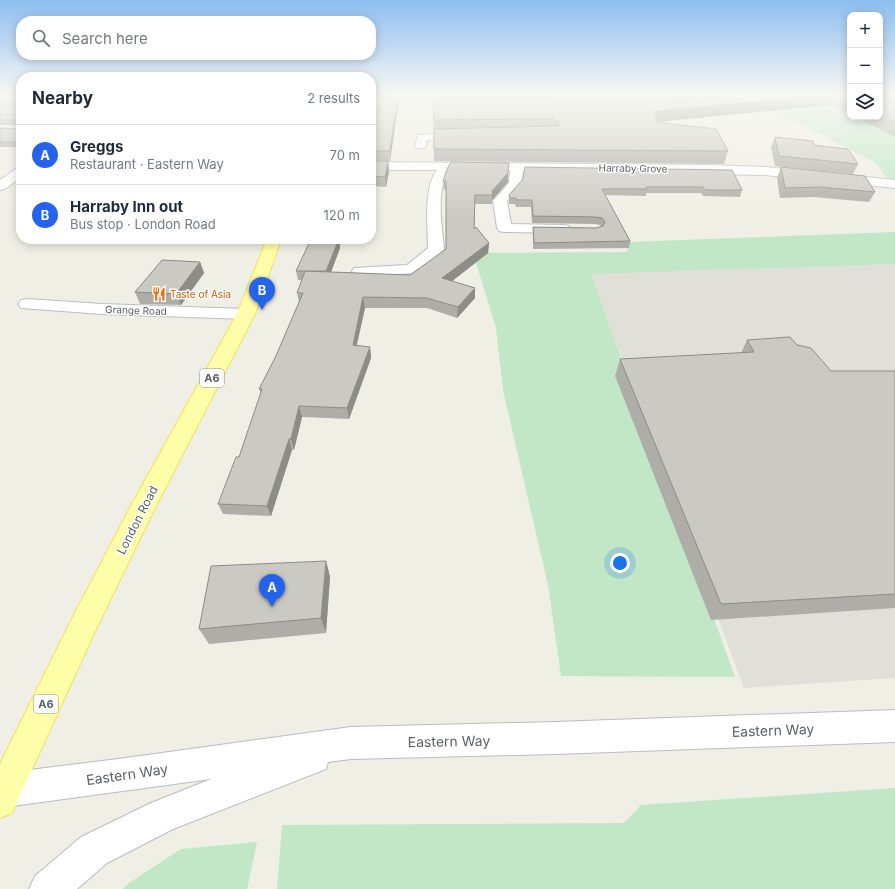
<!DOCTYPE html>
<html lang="en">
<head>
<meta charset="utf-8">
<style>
  :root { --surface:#fff; --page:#f2f2f3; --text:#1f2937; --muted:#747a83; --line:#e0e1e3; --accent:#2563eb }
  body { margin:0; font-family:Inter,sans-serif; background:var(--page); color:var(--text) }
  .controls { position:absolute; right:12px; top:12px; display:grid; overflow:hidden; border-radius:8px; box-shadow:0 2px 10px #0003 }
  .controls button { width:36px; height:36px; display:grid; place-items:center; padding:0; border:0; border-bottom:1px solid var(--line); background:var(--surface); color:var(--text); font:20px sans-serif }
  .you { position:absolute; left:620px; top:563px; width:14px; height:14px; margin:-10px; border:3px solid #fff; border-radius:50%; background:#1a73e8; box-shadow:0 0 0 6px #1a73e833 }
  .badge { display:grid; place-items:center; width:26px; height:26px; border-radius:50%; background:var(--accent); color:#fff; font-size:13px; font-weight:700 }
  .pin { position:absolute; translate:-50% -33px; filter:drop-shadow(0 1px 2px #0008) }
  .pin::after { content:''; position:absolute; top:21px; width:14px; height:12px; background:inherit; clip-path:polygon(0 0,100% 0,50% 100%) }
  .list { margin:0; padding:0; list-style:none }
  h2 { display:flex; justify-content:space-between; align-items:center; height:52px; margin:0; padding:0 16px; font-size:17px }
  h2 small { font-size:13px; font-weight:400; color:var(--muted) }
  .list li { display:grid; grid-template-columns:26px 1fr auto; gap:12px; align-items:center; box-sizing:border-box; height:60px; padding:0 16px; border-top:1px solid var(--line) }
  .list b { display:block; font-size:15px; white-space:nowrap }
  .list p { margin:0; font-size:13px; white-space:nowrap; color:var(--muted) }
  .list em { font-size:13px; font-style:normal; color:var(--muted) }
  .icon { flex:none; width:22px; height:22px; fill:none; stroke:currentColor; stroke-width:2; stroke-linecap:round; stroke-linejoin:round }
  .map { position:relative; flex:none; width:895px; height:889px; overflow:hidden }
  .search { position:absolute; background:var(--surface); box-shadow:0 2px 10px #0003; left:16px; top:16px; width:360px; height:44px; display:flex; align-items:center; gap:10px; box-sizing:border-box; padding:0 14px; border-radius:16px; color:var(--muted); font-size:15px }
  .panel { position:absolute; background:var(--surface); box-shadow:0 2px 10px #0003; left:16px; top:72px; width:360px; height:172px; border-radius:16px }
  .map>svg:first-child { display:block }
  .industrial { fill:#e0e0d9 }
  .green { fill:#c1e7c7 }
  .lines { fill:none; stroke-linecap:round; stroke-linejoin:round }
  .street-casing { stroke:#bcbdc4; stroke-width:2 }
  .secondary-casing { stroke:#babcc3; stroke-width:2 }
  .primary-casing { stroke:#f5e158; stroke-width:2 }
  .street { fill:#fff; fill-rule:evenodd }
  .secondary { fill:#fff; fill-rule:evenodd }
  .primary { fill:#ffa; fill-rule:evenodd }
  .wall { fill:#aeada7 }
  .shaded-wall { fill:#8d8d88 }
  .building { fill:#cac9c2; stroke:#8d8d88 }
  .labels { text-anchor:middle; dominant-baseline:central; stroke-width:3; stroke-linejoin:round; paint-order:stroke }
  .far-street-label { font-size:10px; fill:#5c5f66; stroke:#fff }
  .far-food-label { font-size:10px; fill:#c56008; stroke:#fff; text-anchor:start }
  .shield { fill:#fff; stroke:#8d8f94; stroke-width:1 }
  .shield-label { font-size:11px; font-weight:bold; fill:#5c5f66 }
  .street-label { font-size:12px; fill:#5c5f66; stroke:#fff }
  .near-street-label { font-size:14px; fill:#5c5f66; stroke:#fff }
</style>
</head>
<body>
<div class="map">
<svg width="895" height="889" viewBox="0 0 895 889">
  <rect width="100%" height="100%" fill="#efefe5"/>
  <polygon class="industrial" points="895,264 895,678 744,688 590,273"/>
  <g class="green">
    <polygon points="742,94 807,94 850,115 850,117 854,117 895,137 895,180 889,179 884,175 878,164"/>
    <polygon points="895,232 895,264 591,274 735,677 561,676 548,585 503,390 496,328 473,253 627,252 629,242"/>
    <polygon points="895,788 895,889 277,889 282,825 624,823 641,805"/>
    <polygon points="257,842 247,889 123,889 129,883 181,849"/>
  </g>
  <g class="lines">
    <defs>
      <g id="street">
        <polygon points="464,133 468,134 470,136 468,138 427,140 425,148 417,148 415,146 418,135"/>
        <path d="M371,162L711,165L765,167L895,180V188L765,175L523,171L521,184L507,201L511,224L564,225L569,226L571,229L569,232L564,233L504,232L499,231L497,228L493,201L509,183L510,171L450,170C435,189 442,226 444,249L441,252L417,273L360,276L354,274L352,271L354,268L407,265L428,248C428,226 423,188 437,170H371Z"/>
        <polygon points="21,167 21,177 5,189 0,190 0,180 17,168"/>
        <polygon points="27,299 102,304 246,309 252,310 255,314 252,318 246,319 102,314 21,308 18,304 21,300"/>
      </g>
      <polygon id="secondary" points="895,710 895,742 555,754 351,759 328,762 326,769 173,829 107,863 77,889 29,889 35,876 81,837 151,803 211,779 5,807 0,805 0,775 5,773 118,759 351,727 555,722"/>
      <polygon id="primary" points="267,239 281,239 255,314 152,514 97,627 12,813 0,818 0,764 77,609 131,506 237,314"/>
    </defs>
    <use href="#street" class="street-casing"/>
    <use href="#secondary" class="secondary-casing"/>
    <use href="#primary" class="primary-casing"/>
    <use href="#street" class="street"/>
    <use href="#secondary" class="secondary"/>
    <use href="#primary" class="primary"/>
  </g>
  <g class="wall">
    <polygon points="0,94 21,94 21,147 0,147 0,128 18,129 20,128 20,125 0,125"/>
    <polygon points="387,94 390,161 371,160 371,118"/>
    <polygon points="433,94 850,94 850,114 830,105 656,122 728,151 724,164 434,161"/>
    <polygon points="880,94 895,94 895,137 855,117 880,117"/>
    <polygon points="775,137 814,145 858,164 853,174 775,166 771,147"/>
    <polygon points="371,161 388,161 389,172 386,187 371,186"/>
    <polygon points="509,163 508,182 492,200 492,204 475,204 474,229 489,243 488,253 452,281 475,298 457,318 427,308 365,308 357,345 370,347 371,358 349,419 302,417 294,450 292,450 271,516 223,514 218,504 239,457 261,393 259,389 275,358 299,302 297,293 302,280 298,280 296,271 340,248 331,272 410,275 446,249 446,190 444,190 443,181"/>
    <polygon points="525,167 742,190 740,197 703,196 701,193 646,193 646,196 605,195 630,241 629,248 533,249 533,227 596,228 602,227 600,225 595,224 532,223 531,207 516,207 515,204 509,204 509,195 523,179"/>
    <polygon points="781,167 875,192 869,202 814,197 780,198 777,178"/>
    <polygon points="200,262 204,273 181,305 140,304 135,292"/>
    <polygon points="747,340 797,345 831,371 895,371 895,608 711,620 615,376 620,359 741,353"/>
    <polygon points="326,561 330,577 326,633 209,644 199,629"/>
  </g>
  <g class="shaded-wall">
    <polygon points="398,94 400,94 390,161 390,151"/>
    <polygon points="488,94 490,94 490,104 484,97"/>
    <polygon points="674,94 700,94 698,103 671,106"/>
    <polygon points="828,94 835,94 830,105 653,122 656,111"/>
    <polygon points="388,161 389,172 386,187 385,177"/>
    <polygon points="508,173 508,182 492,200 492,191"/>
    <polygon points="339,239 340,248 328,280 326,271"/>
    <polygon points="489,243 488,253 442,289 442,278"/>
    <polygon points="200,262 204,273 181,305 176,294"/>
    <polygon points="475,288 475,298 457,318 458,307"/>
    <polygon points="363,297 365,308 354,356 353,345"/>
    <polygon points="370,347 371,358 349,419 347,408"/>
    <polygon points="299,406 302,417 294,450 291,439"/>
    <polygon points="289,439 292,450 271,516 267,506"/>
    <polygon points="326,561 330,577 326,633 321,618"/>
  </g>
  <g class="building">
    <polygon points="0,94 21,94 21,142 0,142 0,128 18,129 20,128 20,122 19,120 0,120"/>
    <polygon points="387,94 398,94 390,151 371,151 371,118"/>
    <polygon points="433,94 488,94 484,97 491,101 674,103 705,99 708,95 706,94 828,94 656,111 656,122 716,129 728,151 434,149 434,129 558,126 561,123 553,119 434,120"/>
    <polygon points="837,94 850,94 850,100"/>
    <polygon points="880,94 895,94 895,122 880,115"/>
    <polygon points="775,137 813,141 814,145 821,146 848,149 858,164 779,156"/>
    <polygon points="371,161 388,161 385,177 371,176"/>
    <polygon points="451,162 509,163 508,173 492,191 493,195 475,195 474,229 476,227 489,243 442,278 475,288 458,307 427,298 363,297 353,345 370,347 347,408 299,406 291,439 289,439 267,506 218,504 236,457 239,457 262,389 259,389 275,358 303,293 297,293 305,271 410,275 446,249 446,181 443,181 447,169"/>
    <polygon points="525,167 732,170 742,190 705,190 703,187 646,187 647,189 602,189 630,241 534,243 533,227 596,228 603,226 605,222 602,218 596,217 533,216 532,200 516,200 516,198 510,198 509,195 523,179"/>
    <polygon points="781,167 865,176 875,192 819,187 785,188"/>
    <polygon points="311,239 339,239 326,271 296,271"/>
    <polygon points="162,260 200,262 176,294 135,292"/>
    <polygon points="790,337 797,345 811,348 831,371 895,371 895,594 721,604 620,359 754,352 747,340"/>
    <polygon points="326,561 321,618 199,629 211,566"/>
  </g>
  <linearGradient id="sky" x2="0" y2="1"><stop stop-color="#8dbdf1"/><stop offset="0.43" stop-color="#f8f8f3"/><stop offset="1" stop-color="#f8f8f3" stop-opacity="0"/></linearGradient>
  <rect width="895" height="219" fill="url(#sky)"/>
  <defs>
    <symbol id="restaurant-bare" viewBox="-9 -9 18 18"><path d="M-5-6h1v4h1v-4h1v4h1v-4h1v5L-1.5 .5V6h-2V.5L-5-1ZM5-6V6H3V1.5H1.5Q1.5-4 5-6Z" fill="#e8710a" stroke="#fff" stroke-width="2.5" paint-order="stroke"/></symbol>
  </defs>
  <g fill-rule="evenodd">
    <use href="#restaurant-bare" x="149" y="284" width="20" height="20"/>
  </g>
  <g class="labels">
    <g class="far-street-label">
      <text transform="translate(633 168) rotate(1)">Harraby Grove</text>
      <text transform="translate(136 310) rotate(2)">Grange Road</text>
    </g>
    <g class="far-food-label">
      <text x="170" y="294">Taste of Asia</text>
    </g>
    <g class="shield">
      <rect x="200" y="369" width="24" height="18" rx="3"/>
      <rect x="34" y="695" width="24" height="18" rx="3"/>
    </g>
    <g class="shield-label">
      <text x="212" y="378">A6</text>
      <text x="46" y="704">A6</text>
    </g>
    <g class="street-label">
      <text transform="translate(137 520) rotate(-63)">London Road</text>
    </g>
    <g class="near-street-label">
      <text transform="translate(773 730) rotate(-2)">Eastern Way</text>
      <text transform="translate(449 741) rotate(-1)">Eastern Way</text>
      <text transform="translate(127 774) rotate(-8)">Eastern Way</text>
    </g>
  </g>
</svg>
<div class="controls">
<button>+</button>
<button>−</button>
<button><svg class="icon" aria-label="layers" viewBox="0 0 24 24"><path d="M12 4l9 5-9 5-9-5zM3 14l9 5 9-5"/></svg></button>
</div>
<div class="you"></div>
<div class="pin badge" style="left:272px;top:607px">A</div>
<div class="pin badge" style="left:262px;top:310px">B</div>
<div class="search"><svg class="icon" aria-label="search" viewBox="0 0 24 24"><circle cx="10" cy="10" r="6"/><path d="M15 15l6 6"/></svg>Search here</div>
<section class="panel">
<h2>Nearby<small>2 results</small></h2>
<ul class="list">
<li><span class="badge">A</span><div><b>Greggs</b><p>Restaurant · Eastern Way</p></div><em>70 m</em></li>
<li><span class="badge">B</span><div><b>Harraby Inn out</b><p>Bus stop · London Road</p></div><em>120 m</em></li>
</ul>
</section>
</div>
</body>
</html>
